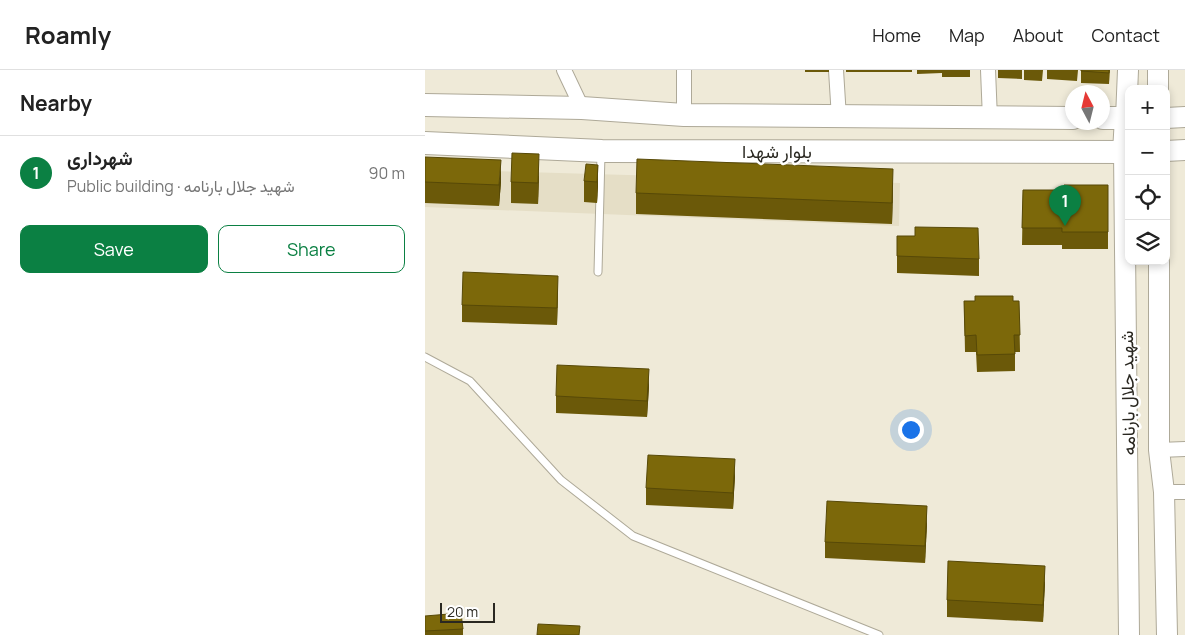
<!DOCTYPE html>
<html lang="en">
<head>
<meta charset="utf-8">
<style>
  :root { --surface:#fff; --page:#f6f6f6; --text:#222; --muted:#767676; --line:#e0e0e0; --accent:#0b8043 }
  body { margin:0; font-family:Manrope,Vazirmatn,sans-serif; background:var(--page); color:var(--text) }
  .controls { position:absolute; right:15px; top:15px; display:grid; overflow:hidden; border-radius:10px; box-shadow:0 2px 8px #0003 }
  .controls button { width:45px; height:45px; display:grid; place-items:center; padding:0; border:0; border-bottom:1px solid var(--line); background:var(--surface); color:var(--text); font:25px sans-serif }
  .compass { position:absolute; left:640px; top:15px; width:45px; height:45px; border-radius:50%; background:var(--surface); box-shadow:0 2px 8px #0003; rotate:353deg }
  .scale { position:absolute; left:15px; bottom:12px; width:55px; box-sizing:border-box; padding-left:5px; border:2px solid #2a2821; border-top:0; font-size:14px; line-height:18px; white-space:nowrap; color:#2a2821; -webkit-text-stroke:4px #fff; paint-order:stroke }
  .you { position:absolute; left:485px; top:359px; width:18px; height:18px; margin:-12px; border:4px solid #fff; border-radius:50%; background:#1a73e8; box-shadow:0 0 0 8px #1a73e833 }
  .badge { display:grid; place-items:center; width:32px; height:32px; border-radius:50%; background:var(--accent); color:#fff; font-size:16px; font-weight:700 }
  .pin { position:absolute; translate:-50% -41px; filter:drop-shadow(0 1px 2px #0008) }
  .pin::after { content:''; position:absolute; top:26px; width:18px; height:15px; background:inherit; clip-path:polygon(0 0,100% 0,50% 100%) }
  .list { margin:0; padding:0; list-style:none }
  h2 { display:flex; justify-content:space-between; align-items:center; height:65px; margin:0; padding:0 20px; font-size:21px }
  h2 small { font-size:16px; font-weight:400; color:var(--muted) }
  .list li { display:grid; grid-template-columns:32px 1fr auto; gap:15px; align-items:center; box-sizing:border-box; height:75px; padding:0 20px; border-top:1px solid var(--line) }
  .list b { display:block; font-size:19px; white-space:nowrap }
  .list p { margin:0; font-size:16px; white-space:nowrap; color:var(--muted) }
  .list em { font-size:16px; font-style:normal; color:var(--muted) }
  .actions { display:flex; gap:10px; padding:15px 20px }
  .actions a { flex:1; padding:11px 0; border:1px solid var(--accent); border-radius:10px; text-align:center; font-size:18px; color:var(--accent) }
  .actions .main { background:var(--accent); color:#fff }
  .icon { flex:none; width:28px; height:28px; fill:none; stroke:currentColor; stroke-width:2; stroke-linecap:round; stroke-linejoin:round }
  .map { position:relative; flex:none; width:760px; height:565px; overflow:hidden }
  header { display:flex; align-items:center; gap:30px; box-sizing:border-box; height:70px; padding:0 25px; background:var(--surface); border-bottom:1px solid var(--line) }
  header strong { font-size:24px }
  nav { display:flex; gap:28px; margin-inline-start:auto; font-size:18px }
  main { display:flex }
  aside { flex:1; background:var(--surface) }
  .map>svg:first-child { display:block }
  .built { fill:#e5dec6 }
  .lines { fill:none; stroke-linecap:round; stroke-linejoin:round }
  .lane-casing { stroke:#aea998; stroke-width:9 }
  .street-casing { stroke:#aea998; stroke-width:16 }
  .secondary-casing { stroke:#aea998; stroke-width:22 }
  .primary-casing { stroke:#aea998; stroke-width:24 }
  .lane { stroke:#fff; stroke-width:7 }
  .street { stroke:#fff; stroke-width:14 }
  .secondary { stroke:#fff; stroke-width:20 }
  .primary { stroke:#fff; stroke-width:22 }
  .wall { fill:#6b5909 }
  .shaded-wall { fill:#574907 }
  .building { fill:#7c680a; stroke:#574907 }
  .labels { text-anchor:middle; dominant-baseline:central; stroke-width:5; stroke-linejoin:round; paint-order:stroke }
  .street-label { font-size:18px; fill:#2a2821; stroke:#fff }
</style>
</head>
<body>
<header>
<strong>Roamly</strong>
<nav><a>Home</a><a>Map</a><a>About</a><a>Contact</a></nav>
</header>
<main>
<aside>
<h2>Nearby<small></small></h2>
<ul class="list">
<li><span class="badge">1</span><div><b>شهرداری</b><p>Public building · شهید جلال بارنامه</p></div><em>90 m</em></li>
</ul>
<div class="actions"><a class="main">Save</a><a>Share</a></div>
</aside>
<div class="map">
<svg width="760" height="565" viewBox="0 0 760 565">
  <rect width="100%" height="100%" fill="#efead8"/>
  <polygon class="built" points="0,99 475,113 474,156 0,137"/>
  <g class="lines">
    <defs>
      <g id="lane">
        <polyline points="173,202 176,84"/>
        <polyline points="0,287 45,311 136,410 208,466 454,565"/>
      </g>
      <g id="street">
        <polyline points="139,0 157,38"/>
        <polyline points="259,0 259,45"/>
        <polyline points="411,0 414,48"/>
        <polyline points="563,0 565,49"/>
        <polyline points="734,380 760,379"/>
        <polyline points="739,422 760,422"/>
      </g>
      <g id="secondary">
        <polyline points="733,19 733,0"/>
        <polyline points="701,48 703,0"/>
        <polyline points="741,48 760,47"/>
        <polyline points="741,81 760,80"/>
        <polyline points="699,82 704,565"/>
        <polyline points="734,191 734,380 739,422 742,565"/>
      </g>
      <g id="primary">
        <polyline points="0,35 157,38 259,45 648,48"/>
        <polyline points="678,48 704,48"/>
        <polyline points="0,73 177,81 704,82"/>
        <polyline points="699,82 701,48"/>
      </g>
    </defs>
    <use href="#lane" class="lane-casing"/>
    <use href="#street" class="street-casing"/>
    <use href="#secondary" class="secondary-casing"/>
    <use href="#primary" class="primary-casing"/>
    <use href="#lane" class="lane"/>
    <use href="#street" class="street"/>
    <use href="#secondary" class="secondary"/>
    <use href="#primary" class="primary"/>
  </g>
  <g class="wall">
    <rect x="380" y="0" width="24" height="2"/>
    <rect x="421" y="0" width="66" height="2"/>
    <polygon points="492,0 517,0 517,3 492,4"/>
    <rect x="517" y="0" width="28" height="7"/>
    <polygon points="573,0 597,0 597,9 573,8"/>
    <polygon points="599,0 618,0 617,11 599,10"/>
    <polygon points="622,0 653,0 652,11 622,9"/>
    <polygon points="656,0 685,0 684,14 656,13"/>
    <polygon points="0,87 76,112 74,136 0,133"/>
    <polygon points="173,95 173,116 172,133 159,132 159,111"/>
    <polygon points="114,106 113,134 86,133 86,112"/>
    <polygon points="683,115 683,179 637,179 637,175 597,175 598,120 639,120"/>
    <polygon points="468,120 467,154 211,144 211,123"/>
    <polygon points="490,166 554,189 554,206 472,203 472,186"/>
    <polygon points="133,222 132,255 37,252 37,235"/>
    <polygon points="539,231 594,231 595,282 590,282 590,301 552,302 551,282 540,282"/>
    <polygon points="224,316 222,347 131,343 131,326"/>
    <polygon points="310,406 308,439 221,435 221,418"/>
    <polygon points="502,453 500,493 400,488 400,472"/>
    <polygon points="620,512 618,552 522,547 522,530"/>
    <polygon points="0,546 38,559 38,565 0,565"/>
  </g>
  <g class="shaded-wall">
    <polygon points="114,84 114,106 113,134 113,113"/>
    <polygon points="76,90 76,112 74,136 74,115"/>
    <polygon points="173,95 173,116 172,133 172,112"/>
    <polygon points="468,99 468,120 467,154 467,133"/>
    <polygon points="133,206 133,222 132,255 132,238"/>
    <polygon points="224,299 224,316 222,347 222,331"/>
    <polygon points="310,389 310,406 308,439 308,423"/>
    <polygon points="502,436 502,453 500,493 500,476"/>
    <polygon points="620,496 620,512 618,552 618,535"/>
  </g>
  <g class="building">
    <polygon points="656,0 684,0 684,3 656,1"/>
    <polygon points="87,83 114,84 113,113 86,112"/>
    <polygon points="0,87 76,90 74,115 0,112"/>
    <polygon points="212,89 468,99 467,133 211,123"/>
    <polygon points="161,94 173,95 172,112 159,111"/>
    <polygon points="639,115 683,115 683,162 637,162 637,158 597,158 598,120 639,120"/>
    <polygon points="490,157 553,158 554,189 472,186 472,166 490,166"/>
    <polygon points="38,202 133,206 132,238 37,235"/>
    <polygon points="550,226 588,226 588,231 594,231 595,265 589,265 590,284 552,285 551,265 540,266 539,231 550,231"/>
    <polygon points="132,295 224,299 222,331 131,326"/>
    <polygon points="223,385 310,389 308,423 221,418"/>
    <polygon points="402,431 502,436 500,476 400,472"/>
    <polygon points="523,491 620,496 618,535 522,530"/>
    <polygon points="36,543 38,559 0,561 0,546"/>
    <polygon points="113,554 155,556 154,565 112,565"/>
  </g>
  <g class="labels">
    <g class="street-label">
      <text x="352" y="81">بلوار شهدا</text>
      <text transform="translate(702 323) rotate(-91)">شهید جلال بارنامه</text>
    </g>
  </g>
</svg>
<div class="controls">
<button>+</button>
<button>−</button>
<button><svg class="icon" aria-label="locate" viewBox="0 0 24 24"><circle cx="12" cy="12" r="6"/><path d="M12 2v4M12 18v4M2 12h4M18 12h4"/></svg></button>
<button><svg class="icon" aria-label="layers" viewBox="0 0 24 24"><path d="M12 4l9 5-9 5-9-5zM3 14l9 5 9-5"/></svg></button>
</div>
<svg class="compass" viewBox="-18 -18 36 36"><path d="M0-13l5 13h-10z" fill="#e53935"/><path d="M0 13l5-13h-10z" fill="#767676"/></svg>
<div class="scale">20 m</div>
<div class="you"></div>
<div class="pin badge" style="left:640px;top:156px">1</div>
</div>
</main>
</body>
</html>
